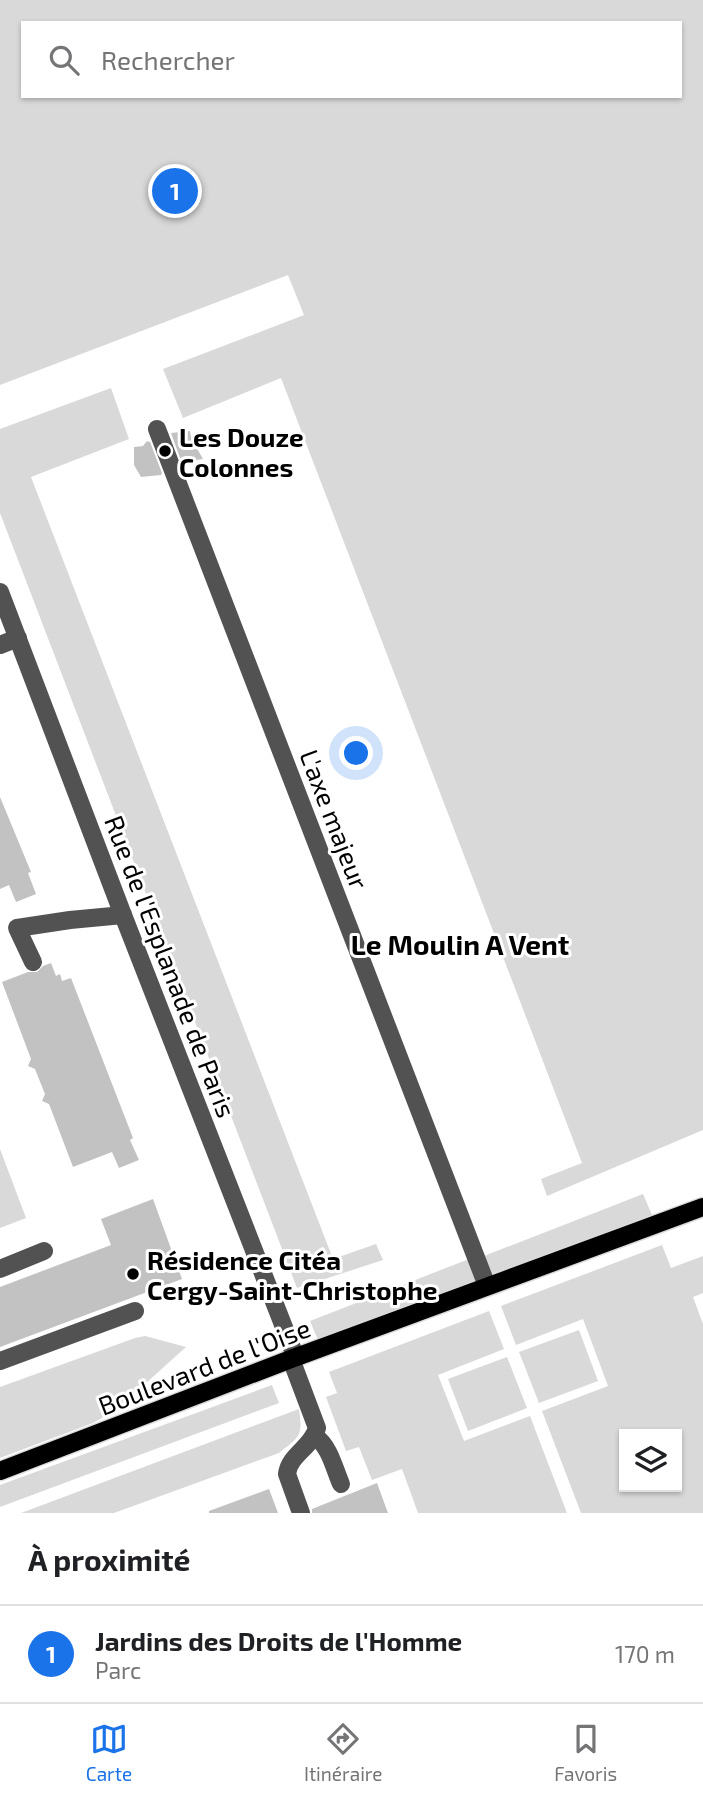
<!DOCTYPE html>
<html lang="fr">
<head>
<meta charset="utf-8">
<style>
  :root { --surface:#fff; --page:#f2f2f2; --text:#202124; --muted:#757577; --line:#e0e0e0; --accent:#1a73e8 }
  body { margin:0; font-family:"Exo 2",sans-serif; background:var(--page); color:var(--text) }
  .controls { position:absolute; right:21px; bottom:21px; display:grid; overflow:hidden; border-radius:0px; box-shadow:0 2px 5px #0004 }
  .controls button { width:63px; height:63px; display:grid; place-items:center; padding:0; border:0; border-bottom:2px solid var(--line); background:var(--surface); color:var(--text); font:35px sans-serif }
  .you { position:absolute; left:357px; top:754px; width:24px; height:24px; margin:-18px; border:5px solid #fff; border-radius:50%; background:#1a73e8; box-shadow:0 0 0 10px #1a73e833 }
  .badge { display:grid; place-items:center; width:46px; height:46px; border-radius:50%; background:var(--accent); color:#fff; font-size:23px; font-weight:700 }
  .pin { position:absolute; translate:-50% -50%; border:4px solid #fff; box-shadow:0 2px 7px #0006 }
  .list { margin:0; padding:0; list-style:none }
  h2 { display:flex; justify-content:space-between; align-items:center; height:91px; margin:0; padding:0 28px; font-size:30px }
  h2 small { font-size:23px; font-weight:400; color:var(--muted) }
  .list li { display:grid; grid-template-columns:46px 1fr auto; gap:21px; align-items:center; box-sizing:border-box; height:98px; padding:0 28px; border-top:2px solid var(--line) }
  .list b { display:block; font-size:26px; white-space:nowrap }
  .list p { margin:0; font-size:23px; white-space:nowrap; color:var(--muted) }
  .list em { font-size:23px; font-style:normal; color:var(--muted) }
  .icon { flex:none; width:38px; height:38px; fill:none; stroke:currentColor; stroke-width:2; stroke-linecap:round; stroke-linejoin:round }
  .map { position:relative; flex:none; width:703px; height:1513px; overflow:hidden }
  .search { position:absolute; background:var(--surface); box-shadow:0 2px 5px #0004; left:21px; right:21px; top:21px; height:77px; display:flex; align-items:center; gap:18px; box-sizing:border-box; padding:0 24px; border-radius:0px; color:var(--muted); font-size:26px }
  .sheet { height:189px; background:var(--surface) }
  nav { display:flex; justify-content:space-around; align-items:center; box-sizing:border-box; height:98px; border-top:2px solid var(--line); background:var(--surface); font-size:19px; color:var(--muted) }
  nav a { display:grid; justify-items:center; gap:4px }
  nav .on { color:var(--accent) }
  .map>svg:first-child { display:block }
  .green { fill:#d9d9d9; fill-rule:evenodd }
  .building { fill:#c2c2c2 }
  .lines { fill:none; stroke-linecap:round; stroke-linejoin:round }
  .major-casing { stroke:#dbdbdb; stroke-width:21 }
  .minor { stroke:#525252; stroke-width:18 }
  .major { stroke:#000; stroke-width:18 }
  .poi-dot { fill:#000; stroke:#fff; stroke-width:2.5 }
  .labels { text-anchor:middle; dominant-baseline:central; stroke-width:6; stroke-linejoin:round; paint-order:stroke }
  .poi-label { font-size:26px; font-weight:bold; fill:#000; stroke:#fff; text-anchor:start }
  .street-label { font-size:26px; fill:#000; stroke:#fff }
  .neighbourhood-label { font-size:28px; font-weight:bold; fill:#000; stroke:#fff }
</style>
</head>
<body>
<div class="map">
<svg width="703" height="1513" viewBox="0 0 703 1513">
  <rect width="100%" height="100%" fill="#fff"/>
  <g class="green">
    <path d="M0,0H703V1130L547,1196L541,1179L582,1163L281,378L183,418L163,369L304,315L288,275L0,385ZM23,23H680V96H23Z"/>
    <polygon points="111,388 129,439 31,477 333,1259 376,1244 383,1260 297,1288 0,513 0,429"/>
    <polygon points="0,1149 26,1218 0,1228"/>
    <polygon points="643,1194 652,1215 491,1275 484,1256"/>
    <path d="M662,1245L671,1268L703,1256V1293L693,1297L703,1324V1513H581L542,1411L608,1386L583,1319L516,1345L501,1306ZM624,1434H677V1487H624Z"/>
    <polygon points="469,1259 477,1281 318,1340 310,1321"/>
    <polygon points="489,1311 504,1349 438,1375 464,1441 530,1416 567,1513 418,1513 402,1469 372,1480 359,1447 346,1451 326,1397 337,1393 329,1372"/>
    <polygon points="579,1330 598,1381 539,1403 519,1352"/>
    <polygon points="145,1336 186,1347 135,1393 109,1414 93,1423 0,1458 0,1387 135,1338"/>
    <polygon points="507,1357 527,1408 468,1431 448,1379"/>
    <polygon points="272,1385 279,1403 0,1507 0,1485"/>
    <path d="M299,1409C303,1437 300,1436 279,1453L114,1513H21Z"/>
  </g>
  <g class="building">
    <polygon points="190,431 191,437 196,442 195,445 203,459 189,461 183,466 171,433"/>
    <polygon points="147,441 150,442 162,473 161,475 141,477 134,465 134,447 143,446"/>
    <polygon points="0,797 31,872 28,873 36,894 16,902 9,885 0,889"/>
    <polygon points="51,963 56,976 60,974 62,981 71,978 133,1138 130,1140 139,1160 119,1168 112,1152 73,1167 49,1104 42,1101 45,1094 35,1069 28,1066 31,1059 2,982 28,972 37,972 43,966"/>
    <polygon points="153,1199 182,1279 0,1347 0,1287 111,1245 101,1219"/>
    <polygon points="377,1483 388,1513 312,1513 312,1509"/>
    <polygon points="269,1489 278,1513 209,1513 209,1511"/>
  </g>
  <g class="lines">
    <defs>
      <polyline id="major" points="0,1471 291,1359 703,1207"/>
    </defs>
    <use href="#major" class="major-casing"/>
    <g class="minor">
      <polyline points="157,429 487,1286"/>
      <polyline points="0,592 123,915 296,1358"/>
      <polyline points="0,645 18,638"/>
      <polyline points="33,962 17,928 70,920 123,915"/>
      <polyline points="0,1269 44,1251"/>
      <path d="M291,1359L317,1428C312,1447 289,1455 287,1474L301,1513"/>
      <polyline points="0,1361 135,1311"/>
      <path d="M315,1436C330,1447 334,1468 341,1484"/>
    </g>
    <use href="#major" class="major"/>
  </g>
  <g class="poi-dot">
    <circle cx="165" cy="451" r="7"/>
    <circle cx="133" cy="1274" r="7"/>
  </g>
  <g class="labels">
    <g class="poi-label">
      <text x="179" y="436">Les Douze<tspan x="179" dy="30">Colonnes</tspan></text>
      <text x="147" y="1259">Résidence Citéa<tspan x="147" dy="30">Cergy-Saint-Christophe</tspan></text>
    </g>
    <g class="street-label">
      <text transform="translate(335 819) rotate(69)">L'axe majeur</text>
      <text transform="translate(171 966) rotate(69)">Rue de l'Esplanade de Paris</text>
      <text transform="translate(204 1366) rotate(-21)">Boulevard de l'Oise</text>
    </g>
    <g class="neighbourhood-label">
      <text x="460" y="944">Le Moulin A Vent</text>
    </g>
  </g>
</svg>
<div class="controls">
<button><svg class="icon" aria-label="layers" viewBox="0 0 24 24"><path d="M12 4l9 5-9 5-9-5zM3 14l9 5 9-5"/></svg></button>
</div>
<div class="you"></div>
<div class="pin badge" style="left:175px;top:191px">1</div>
<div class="search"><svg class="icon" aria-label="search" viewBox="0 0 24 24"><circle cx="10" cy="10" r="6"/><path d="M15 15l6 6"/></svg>Rechercher</div>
</div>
<section class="sheet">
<h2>À proximité<small></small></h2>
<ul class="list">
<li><span class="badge">1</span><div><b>Jardins des Droits de l'Homme</b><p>Parc</p></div><em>170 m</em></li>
</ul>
</section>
<nav>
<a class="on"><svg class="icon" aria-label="map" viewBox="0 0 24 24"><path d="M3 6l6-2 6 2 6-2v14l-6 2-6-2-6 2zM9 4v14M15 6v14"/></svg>Carte</a>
<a><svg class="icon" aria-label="directions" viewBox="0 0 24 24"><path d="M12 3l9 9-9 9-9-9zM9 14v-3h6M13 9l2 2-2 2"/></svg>Itinéraire</a>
<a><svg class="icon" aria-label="saved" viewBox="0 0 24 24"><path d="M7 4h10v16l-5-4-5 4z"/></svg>Favoris</a>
</nav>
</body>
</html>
